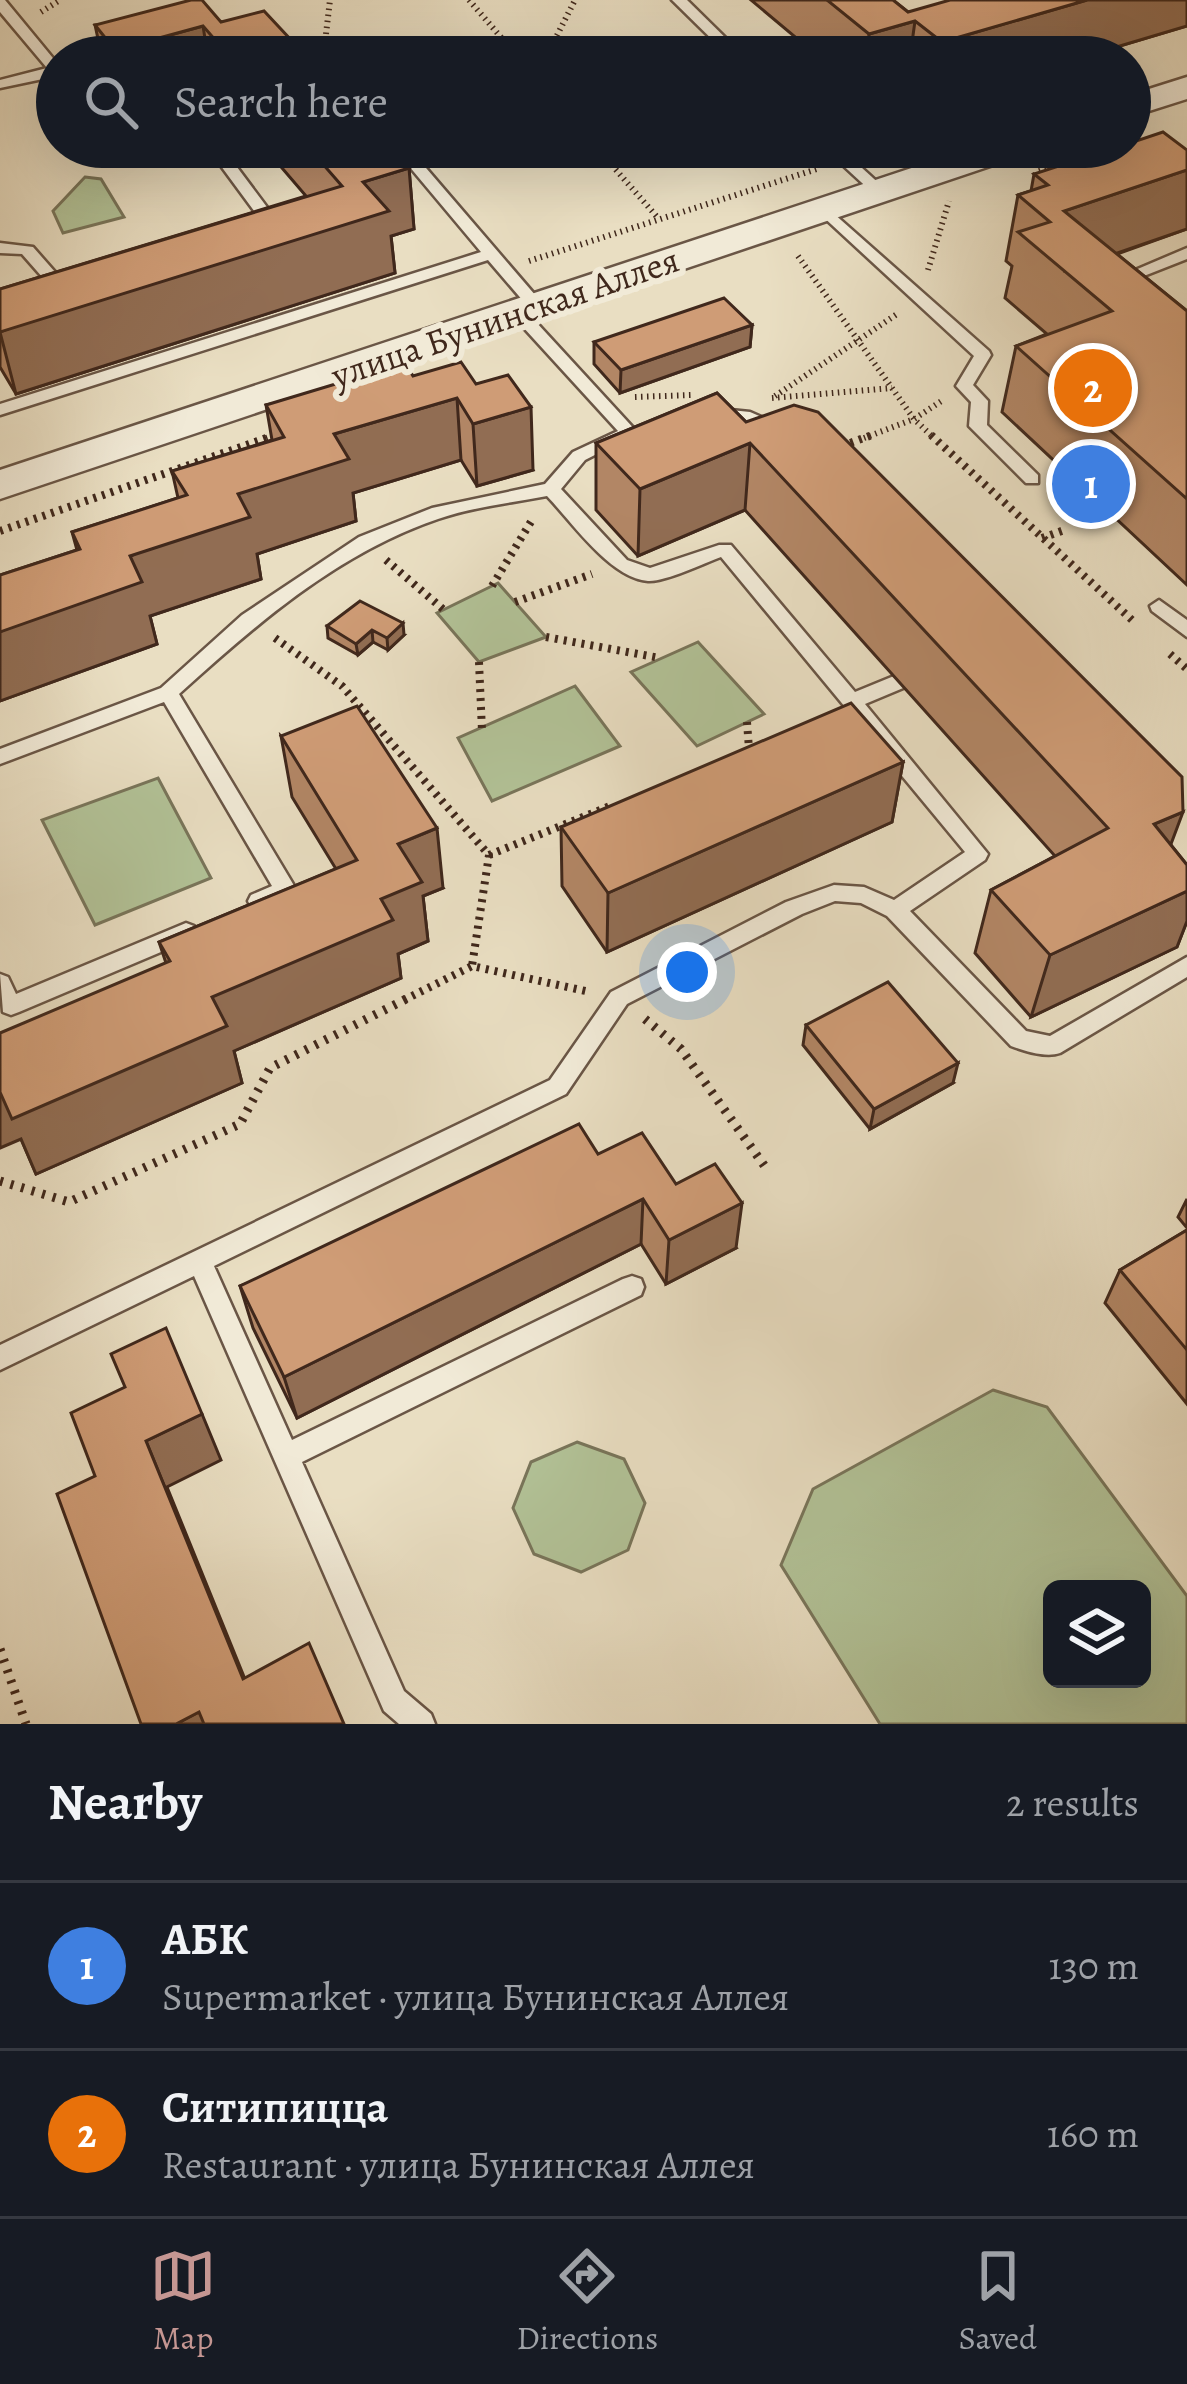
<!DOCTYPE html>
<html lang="en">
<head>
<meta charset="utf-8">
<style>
  :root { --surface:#171b24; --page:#20242c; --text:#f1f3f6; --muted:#9ea1a6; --line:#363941; --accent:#c59692 }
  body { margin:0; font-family:Alegreya,serif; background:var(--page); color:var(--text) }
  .controls { position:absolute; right:36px; bottom:36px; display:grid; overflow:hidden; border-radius:18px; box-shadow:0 12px 48px #0002 }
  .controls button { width:108px; height:108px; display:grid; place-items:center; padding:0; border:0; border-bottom:3px solid var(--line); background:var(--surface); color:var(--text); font:60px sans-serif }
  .you { position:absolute; left:687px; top:972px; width:42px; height:42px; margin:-30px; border:9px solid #fff; border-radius:50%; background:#1a73e8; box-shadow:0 0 0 18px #1a73e833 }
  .badge { display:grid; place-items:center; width:78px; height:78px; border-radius:50%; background:var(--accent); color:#fff; font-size:39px; font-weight:700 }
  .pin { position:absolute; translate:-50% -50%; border:6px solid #fff; box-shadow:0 3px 12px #0006 }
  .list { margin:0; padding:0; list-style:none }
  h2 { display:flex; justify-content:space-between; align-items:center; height:156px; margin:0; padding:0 48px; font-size:51px }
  h2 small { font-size:39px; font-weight:400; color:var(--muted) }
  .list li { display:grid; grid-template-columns:78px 1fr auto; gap:36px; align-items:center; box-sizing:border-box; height:168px; padding:0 48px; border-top:3px solid var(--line) }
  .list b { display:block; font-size:45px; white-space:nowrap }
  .list p { margin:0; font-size:39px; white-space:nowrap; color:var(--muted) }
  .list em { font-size:39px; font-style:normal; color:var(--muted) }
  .icon { flex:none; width:66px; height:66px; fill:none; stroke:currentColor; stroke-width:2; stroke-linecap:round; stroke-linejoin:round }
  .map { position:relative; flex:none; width:1187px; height:1724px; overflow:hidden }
  .search { position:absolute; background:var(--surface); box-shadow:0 12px 48px #0002; left:36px; right:36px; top:36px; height:132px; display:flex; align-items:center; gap:30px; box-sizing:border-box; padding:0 42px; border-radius:66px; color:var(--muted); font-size:45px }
  .sheet { height:492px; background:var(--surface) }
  nav { display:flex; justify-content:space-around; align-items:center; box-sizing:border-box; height:168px; border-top:3px solid var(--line); background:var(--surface); font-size:33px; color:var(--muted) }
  nav a { display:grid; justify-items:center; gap:6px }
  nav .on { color:var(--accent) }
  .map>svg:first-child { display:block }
  .green { fill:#b2c297; stroke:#79755a; stroke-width:3; fill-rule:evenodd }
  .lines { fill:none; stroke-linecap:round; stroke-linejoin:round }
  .service-casing { stroke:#6a5646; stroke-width:5 }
  .tertiary-casing { stroke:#6a5646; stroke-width:5 }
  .path-far2 { stroke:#40281c; stroke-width:6; stroke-dasharray:1.5 4.5; stroke-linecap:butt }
  .path-far1 { stroke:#40281c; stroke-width:8; stroke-dasharray:3 6; stroke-linecap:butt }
  .path { stroke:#40281c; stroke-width:9; stroke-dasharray:3 8; stroke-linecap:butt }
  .service { fill:#f1ead7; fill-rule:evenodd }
  .tertiary { fill:#f1ead7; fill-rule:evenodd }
  .wall { fill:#b28665; stroke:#40281c; stroke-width:3 }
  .shaded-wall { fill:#916d53; stroke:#40281c; stroke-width:3 }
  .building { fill:#cf9c76; stroke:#40281c; stroke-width:3 }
  .labels { text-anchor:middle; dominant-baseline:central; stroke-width:12; stroke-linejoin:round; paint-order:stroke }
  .far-street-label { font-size:36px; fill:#40281c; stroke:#f1ead7 }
</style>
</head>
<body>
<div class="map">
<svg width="1187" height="1724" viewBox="0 0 1187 1724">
  <rect width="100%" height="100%" fill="#e9dec2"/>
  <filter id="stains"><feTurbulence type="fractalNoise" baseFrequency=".00167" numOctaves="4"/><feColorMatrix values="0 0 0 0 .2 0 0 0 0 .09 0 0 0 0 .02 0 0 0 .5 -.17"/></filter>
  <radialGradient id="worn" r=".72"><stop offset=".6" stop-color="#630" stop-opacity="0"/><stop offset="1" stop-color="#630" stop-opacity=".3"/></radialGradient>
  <g class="green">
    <polygon points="85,177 101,179 124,217 63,233 53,211"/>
    <polygon points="498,583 546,637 479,662 437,613"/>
    <polygon points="698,642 764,714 697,746 631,672"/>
    <polygon points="575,686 620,746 492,801 458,738"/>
    <polygon points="158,778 211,878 95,925 42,820"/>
    <path d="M993,1390L1047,1407L1187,1596V1724H880L781,1565L813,1489ZM1052,1589H1142V1679H1052Z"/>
    <polygon points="577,1442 624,1459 645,1503 628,1550 581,1572 534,1554 513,1508 531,1462"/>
  </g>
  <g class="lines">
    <defs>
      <g id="service">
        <polygon points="0,0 5,0 57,63 57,76 0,88 0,80 47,68 0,12"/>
        <polygon points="672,0 687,0 745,57 730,57"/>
        <polygon points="281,47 322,53 329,57 276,54 274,51"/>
        <polygon points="207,147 222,147 281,226 281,232 267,233 266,227"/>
        <polygon points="393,147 408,147 542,303 542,309 530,309 488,260 0,415 0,404 481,252"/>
        <polygon points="823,147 839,147 884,188 884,194 874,194"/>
        <polygon points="824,205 989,351 991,355 973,385 988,401 987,425 1038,475 1038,483 1026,483 969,426 971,402 956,386 974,356 819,213 819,207"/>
        <polygon points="0,243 33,247 70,289 70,295 58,295 22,254 0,253"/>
        <polygon points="1187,248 1187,259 1121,285 1115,287 1107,282"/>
        <path d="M518,307L524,309L638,433L585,460L561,489L627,560L650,568L719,545H731L855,692L894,676H908L911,681L908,686L865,704L988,854L985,860L910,911L1026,1031L1050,1036L1187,957V977L1060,1053C1046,1058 1025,1051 1011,1046L887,916L861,903L835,901L802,914L627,1004L566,1094L214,1266L292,1440L623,1279L632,1276L641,1279L644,1287L641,1295L302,1462L404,1691L431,1714L435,1724H399L384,1711L194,1276L0,1370V1345L550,1080L611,992L786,902L834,885L864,887L894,900L965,852L721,557C704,563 665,582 648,581C610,578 572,522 547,496C511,503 472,507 438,519C338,553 256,624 179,694L293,884L296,890L293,896L259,909L251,907L248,901L251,895L272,886L164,702L0,764V749L161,688L242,615L359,537L432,508L545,484L573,452L618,431L512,315V309Z"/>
        <polygon points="711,408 750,412 789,429 780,434 742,421 705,417 702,413"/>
        <polygon points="1159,600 1187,620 1187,637 1152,611 1150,606"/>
        <polygon points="186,923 194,926 197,932 194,938 19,1012 11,1015 3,1012 0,974 8,977 16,994"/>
      </g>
      <g id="tertiary">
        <polygon points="1187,77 1187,99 1130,117 1130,95"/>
        <polygon points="975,147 1028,147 1023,155 0,499 0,470"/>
      </g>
    </defs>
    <use href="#service" class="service-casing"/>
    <use href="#tertiary" class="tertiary-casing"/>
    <g class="path-far2">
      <polyline points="469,0 518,57"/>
      <polyline points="41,12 60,0"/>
      <polyline points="326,34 330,0"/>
      <polyline points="546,57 575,0"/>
      <polyline points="565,147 592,147"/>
      <polyline points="596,147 658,218"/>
      <polyline points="1039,171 1111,147"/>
      <polyline points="798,256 914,419 934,438"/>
      <polyline points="529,261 817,169"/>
      <polyline points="928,270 949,201"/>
      <polyline points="775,396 897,314"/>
      <polyline points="635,397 692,395"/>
      <polyline points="772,398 892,388"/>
      <polyline points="266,438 277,434"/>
      <polyline points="864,438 914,419 943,400"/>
    </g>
    <g class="path-far1">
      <polyline points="931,435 1132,620"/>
      <polyline points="842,446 872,435"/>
      <polyline points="0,531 275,435"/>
      <polyline points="1042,538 1067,529"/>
      <polyline points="386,560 444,610"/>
      <polyline points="492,586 532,520"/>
      <polyline points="515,602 592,574"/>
      <polyline points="546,637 660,658"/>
      <polyline points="275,638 342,686 489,855 472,966"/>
      <polyline points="1170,654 1187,669"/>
      <polyline points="479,662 482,731"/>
      <polyline points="747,722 749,749"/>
      <polyline points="489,855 610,806"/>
      <polyline points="404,1000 472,966 590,992"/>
    </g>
    <g class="path">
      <polyline points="645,1019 681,1049 766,1168"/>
      <polyline points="0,1181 69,1202 240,1124 270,1068 410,997"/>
      <polyline points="0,1649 26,1724"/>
    </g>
    <use href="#service" class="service"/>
    <use href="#tertiary" class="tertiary"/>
  </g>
  <g class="wall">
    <polygon points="751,0 893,0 908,12 1187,26 1083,57 819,57"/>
    <polygon points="221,22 307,57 102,57 95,25"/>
    <polygon points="264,147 390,147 409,168 414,229 391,236 395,273 16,394 0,367 0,289 306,196"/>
    <polygon points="1034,174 1187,229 1117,254 1187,311 1187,585 1002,412 1016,346 1047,334 1005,298 1012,266 1006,261 1018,195 1031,191"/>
    <polygon points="752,325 750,347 620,393 594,364 594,342"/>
    <polygon points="413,376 476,384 533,470 477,486 461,460 353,493 356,521 257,554 261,579 150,616 157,644 0,701 0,575 77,550 72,532 178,498 172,471 272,440 266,405"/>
    <polygon points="717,393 1171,845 1187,865 1187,921 1177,947 1031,1017 975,953 991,890 1055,856 745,510 638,556 596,510 596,443"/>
    <polygon points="327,626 404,635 388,650 373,642 358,655 328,638"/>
    <polygon points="281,736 443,888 423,896 428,941 398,954 401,978 234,1051 242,1083 36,1174 21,1139 166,963 159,942 336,869 292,797"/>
    <polygon points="903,762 892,822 607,952 562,886 561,827"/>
    <polygon points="806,1025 953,1083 870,1129 803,1045"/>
    <polygon points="598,1154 736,1248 666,1284 641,1244 297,1418 253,1328 240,1286"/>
    <polygon points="1187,1199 1187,1228 1178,1217"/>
    <polygon points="1187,1230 1187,1404 1105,1303 1120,1270"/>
  </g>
  <g class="shaded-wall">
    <polygon points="1087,0 1187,0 1187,26 1083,57 940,57 942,42"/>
    <polygon points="915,21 910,57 867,57 869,34"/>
    <polygon points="203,26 208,57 116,57 115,50"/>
    <polygon points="409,168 414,229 391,236 395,273 16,394 0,332 363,182"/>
    <polygon points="1187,170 1187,229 1065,271 1064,211"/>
    <polygon points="752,325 750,347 620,393 621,370"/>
    <polygon points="457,398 461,460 353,493 356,521 257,554 261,579 150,616 157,644 0,701 0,632 238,494 334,434"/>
    <polygon points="531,407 533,470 477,486 473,424"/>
    <polygon points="750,443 745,510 638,556 640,489"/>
    <polygon points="403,623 404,635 388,650 387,638"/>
    <polygon points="372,630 373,642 358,655 356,644"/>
    <polygon points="903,762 892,822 607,952 608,893"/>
    <polygon points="1183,812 1159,876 1154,824"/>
    <polygon points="437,828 443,888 423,896 428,941 398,954 401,978 234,1051 242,1083 36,1174 21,1139 0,1148 0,1092 212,997 381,899 398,844"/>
    <polygon points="1187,891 1187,921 1177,947 1031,1017 1050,955"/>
    <polygon points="958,1063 953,1083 870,1129 874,1109"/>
    <polygon points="643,1199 641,1244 297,1418 284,1377"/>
    <polygon points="742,1203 736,1248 666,1284 669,1240"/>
    <polygon points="202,1414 221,1460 167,1487 260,1716 243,1679 146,1441"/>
    <polygon points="199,1712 206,1724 176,1724"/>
  </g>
  <g class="building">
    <polygon points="191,0 202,0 221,22 264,11 307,57 230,57 203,26 115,50 95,25"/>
    <polygon points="827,0 893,0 908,12 950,0 1087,0 942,42 915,21 869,34"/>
    <polygon points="1163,132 1187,150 1187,170 1064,211 1187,311 1187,499 1016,346 1112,311 1018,232 1050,222 1018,195 1048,185 1034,174 1117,147 1130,147 1130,143"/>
    <polygon points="308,147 390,147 409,168 363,182 389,211 0,332 0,289 342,186"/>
    <polygon points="724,298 752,325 621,370 594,342"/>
    <polygon points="461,362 476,384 508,375 531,407 473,424 457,398 334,434 349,459 238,494 250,517 130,556 142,582 0,632 0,575 80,549 72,532 187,495 172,471 284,437 266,405 405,363 413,376"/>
    <polygon points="717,393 746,422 794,405 818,412 1182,777 1183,812 1154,824 1187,865 1187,891 1050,955 991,890 1108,828 750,443 640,489 596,443"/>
    <polygon points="360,601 403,623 387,638 372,630 356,644 327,626"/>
    <polygon points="851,703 903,762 608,893 561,827"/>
    <polygon points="357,706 437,828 398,844 422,882 381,899 393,920 212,997 227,1026 12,1119 0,1092 0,1033 170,961 159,942 357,860 281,736"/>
    <polygon points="888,982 958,1063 874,1109 806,1025"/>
    <polygon points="579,1124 598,1154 642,1133 676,1184 715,1164 742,1203 669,1240 643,1199 284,1377 240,1286"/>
    <polygon points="1187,1230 1187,1350 1120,1270"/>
    <polygon points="166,1328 202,1414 146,1441 243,1679 309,1643 344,1724 204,1724 199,1712 176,1724 141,1724 57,1494 95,1476 71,1413 125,1387 111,1354"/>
  </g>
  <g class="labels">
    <g class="far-street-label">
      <text transform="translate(505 317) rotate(-19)">улица Бунинская Аллея</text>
    </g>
  </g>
  <rect width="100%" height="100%" filter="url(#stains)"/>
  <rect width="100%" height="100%" fill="url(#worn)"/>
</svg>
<div class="controls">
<button><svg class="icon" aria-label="layers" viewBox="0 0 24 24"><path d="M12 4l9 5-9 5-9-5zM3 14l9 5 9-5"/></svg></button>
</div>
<div class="you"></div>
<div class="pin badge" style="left:1091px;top:484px;background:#3f7fe0">1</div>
<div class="pin badge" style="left:1093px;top:388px;background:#e8710a">2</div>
<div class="search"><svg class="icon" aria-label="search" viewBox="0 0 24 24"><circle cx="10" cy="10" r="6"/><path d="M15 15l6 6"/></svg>Search here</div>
</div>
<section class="sheet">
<h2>Nearby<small>2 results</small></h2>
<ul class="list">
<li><span class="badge" style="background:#3f7fe0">1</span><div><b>АБК</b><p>Supermarket · улица Бунинская Аллея</p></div><em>130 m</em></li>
<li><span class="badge" style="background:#e8710a">2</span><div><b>Ситипицца</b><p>Restaurant · улица Бунинская Аллея</p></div><em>160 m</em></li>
</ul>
</section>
<nav>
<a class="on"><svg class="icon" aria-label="map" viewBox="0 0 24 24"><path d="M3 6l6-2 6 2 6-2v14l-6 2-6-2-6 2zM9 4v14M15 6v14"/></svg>Map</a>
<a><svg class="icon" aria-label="directions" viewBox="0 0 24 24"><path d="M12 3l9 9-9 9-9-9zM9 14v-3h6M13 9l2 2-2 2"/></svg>Directions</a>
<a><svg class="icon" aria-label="saved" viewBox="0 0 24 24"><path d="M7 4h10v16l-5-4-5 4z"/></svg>Saved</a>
</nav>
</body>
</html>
